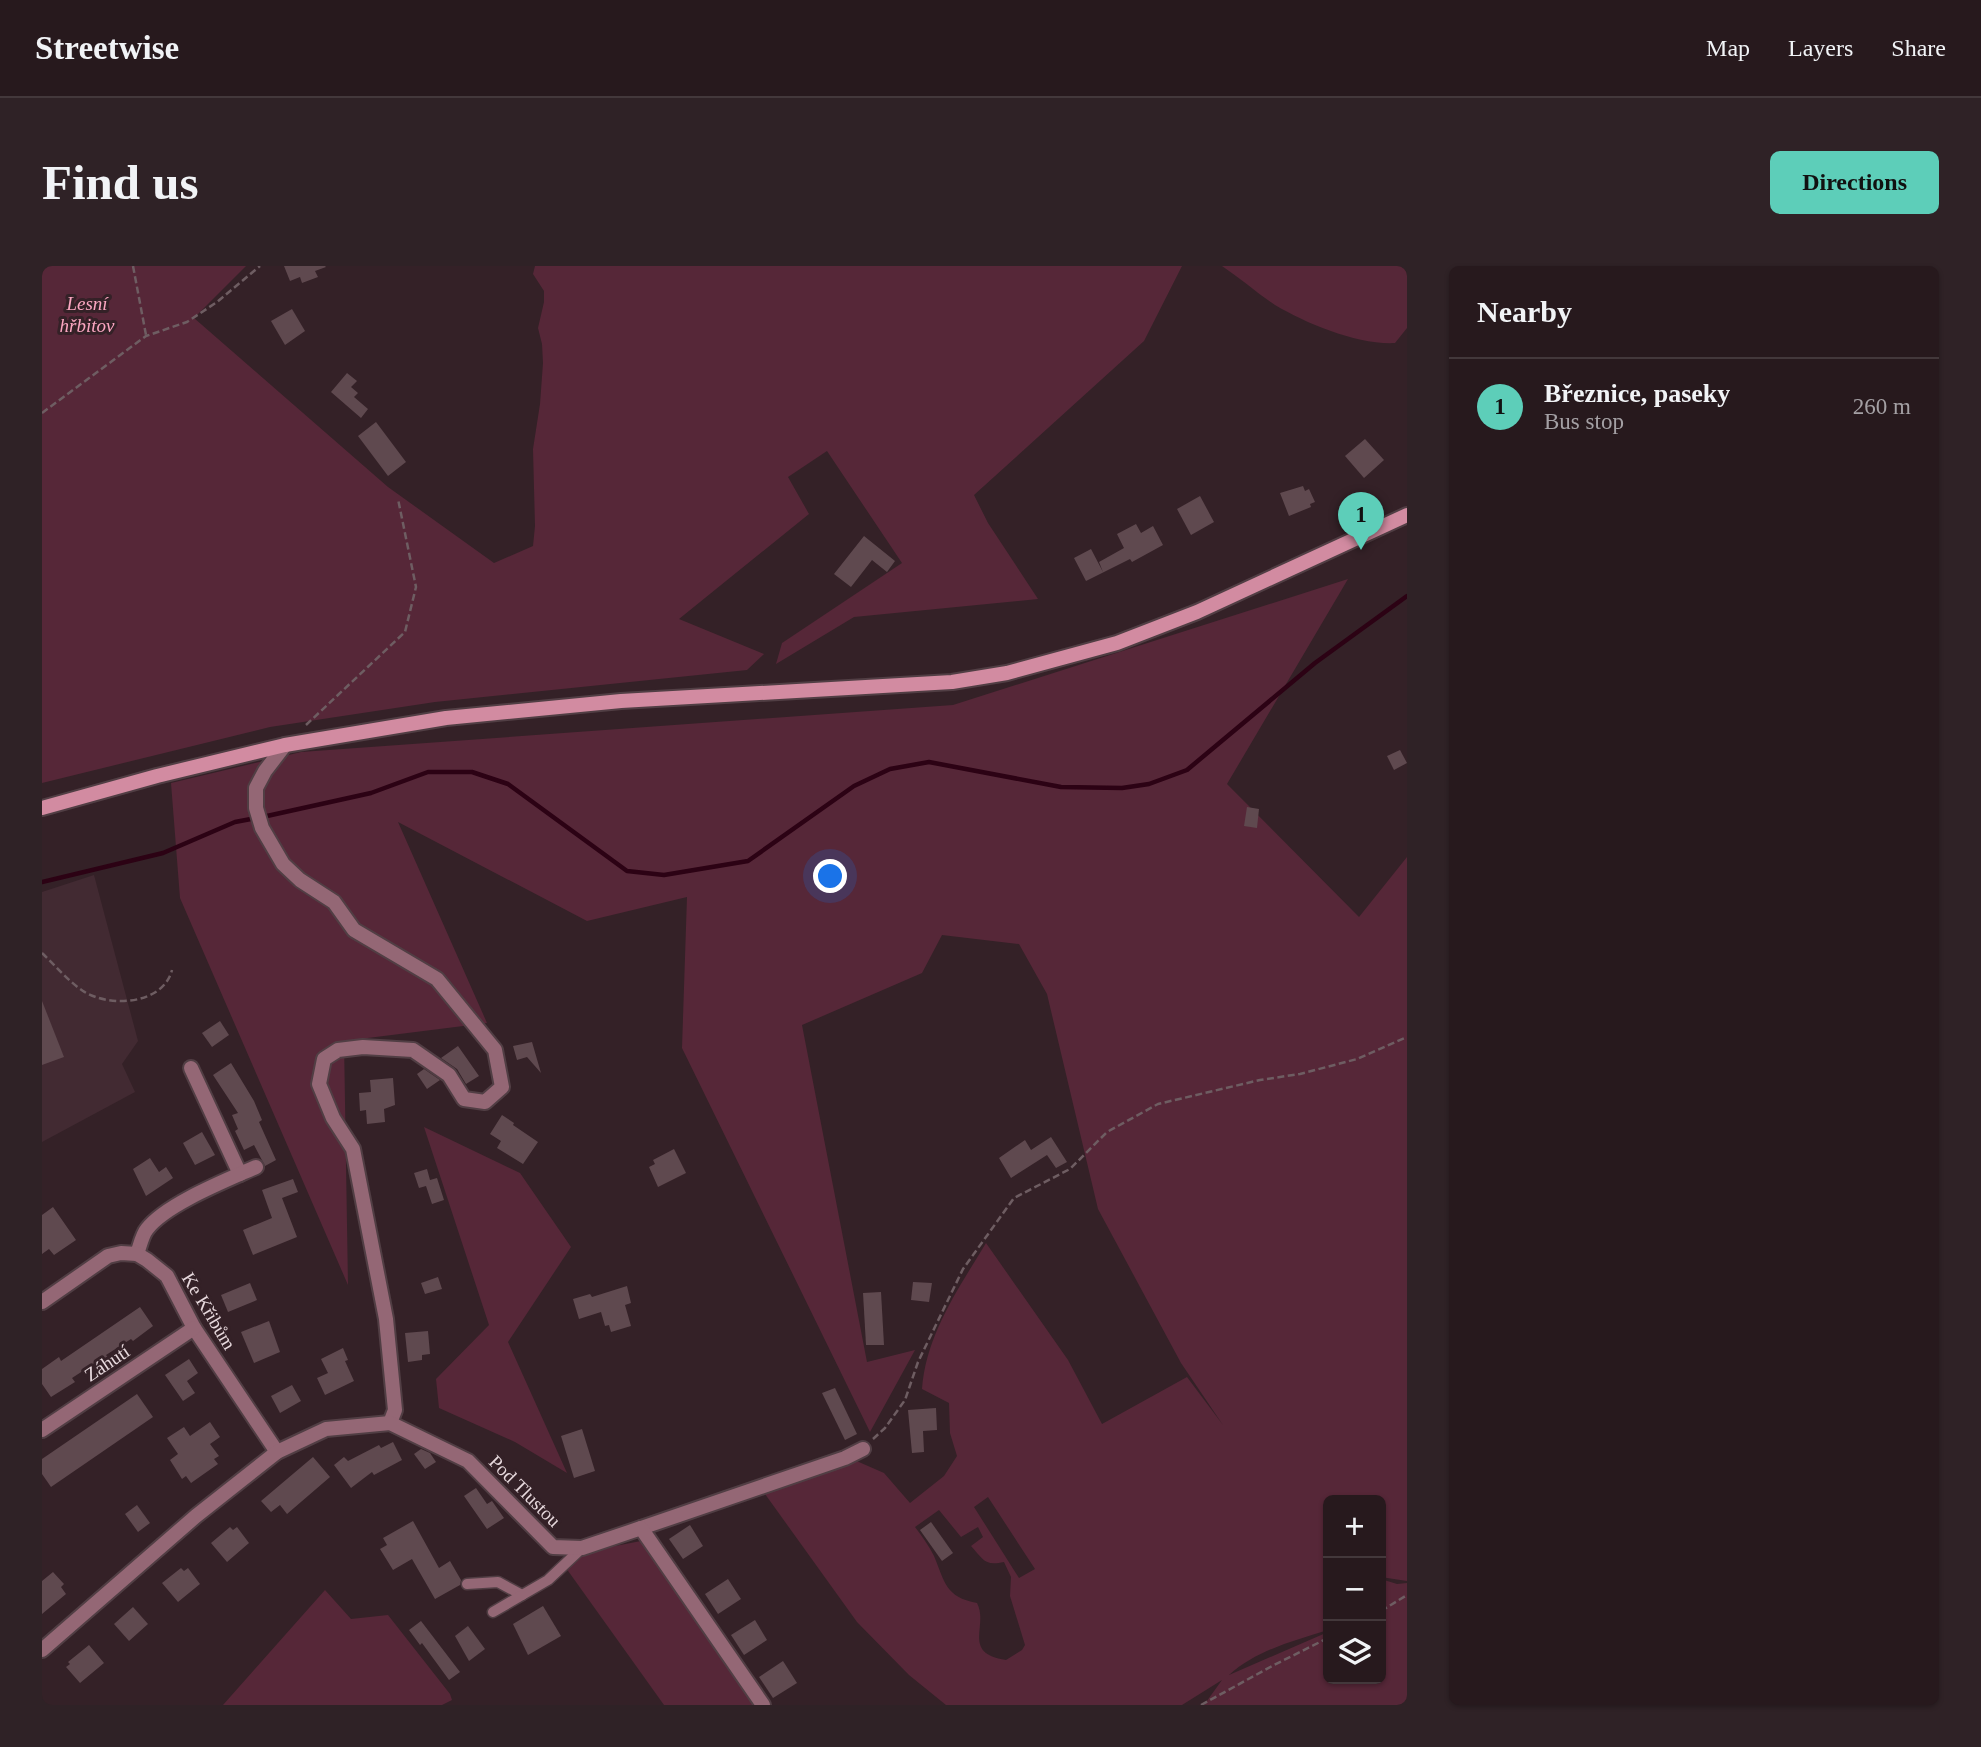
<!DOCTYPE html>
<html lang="en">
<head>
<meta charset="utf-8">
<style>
  :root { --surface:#27191d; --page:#2f2226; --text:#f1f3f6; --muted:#a4a0a4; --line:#43383b; --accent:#5dceb9 }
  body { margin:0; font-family:Georgia,serif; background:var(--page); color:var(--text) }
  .controls { position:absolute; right:21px; bottom:21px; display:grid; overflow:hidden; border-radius:10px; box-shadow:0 2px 5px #0004 }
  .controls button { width:63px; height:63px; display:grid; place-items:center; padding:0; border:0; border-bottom:2px solid var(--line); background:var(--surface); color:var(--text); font:35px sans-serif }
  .you { position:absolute; left:789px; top:611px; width:24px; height:24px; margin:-18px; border:5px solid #fff; border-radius:50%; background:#1a73e8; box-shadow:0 0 0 10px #1a73e833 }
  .badge { display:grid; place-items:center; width:46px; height:46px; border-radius:50%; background:var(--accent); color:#111; font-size:23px; font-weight:700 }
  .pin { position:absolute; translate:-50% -58px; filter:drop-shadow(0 2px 4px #0008) }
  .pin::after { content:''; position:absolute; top:37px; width:24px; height:21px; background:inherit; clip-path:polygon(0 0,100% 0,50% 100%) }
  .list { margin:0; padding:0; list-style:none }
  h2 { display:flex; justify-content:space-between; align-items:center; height:91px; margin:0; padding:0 28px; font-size:30px }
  h2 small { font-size:23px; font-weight:400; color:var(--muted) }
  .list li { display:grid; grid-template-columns:46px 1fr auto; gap:21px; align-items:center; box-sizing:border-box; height:98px; padding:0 28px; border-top:2px solid var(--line) }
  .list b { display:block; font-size:26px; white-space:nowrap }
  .list p { margin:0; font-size:23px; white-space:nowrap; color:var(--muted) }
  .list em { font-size:23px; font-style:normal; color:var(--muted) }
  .icon { flex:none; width:38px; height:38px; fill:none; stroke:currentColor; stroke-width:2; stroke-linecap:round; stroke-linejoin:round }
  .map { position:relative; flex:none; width:1365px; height:1439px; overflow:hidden; border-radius:10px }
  header { display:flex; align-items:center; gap:42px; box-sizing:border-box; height:98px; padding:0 35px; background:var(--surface); border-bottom:2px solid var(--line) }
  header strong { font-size:33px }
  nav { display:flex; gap:38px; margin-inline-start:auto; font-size:24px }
  .intro { display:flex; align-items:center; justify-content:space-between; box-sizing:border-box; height:168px; padding:0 42px }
  h1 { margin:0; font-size:49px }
  .button { padding:18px 32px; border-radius:10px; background:var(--accent); color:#111; font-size:24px; font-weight:700 }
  main { display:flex; gap:42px; padding:0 42px }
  aside { flex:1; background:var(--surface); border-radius:10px; box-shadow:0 2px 5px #0004 }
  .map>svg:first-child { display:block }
  .built { fill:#422a32 }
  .green { fill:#562738; fill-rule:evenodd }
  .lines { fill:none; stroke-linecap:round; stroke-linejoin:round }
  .stream { stroke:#2c0214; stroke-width:4.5 }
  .building { fill:#5f494f }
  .service-casing { stroke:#513e44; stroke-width:13 }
  .minor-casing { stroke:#513e44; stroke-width:18 }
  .secondary-casing { stroke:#513e44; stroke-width:18 }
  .path { stroke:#6e5d62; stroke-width:2.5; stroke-dasharray:7 3.5; stroke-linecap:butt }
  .service { stroke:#946775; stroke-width:10 }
  .minor { stroke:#946775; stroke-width:14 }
  .secondary { stroke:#d28ba1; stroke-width:14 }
  .labels { text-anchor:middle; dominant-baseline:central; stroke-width:6; stroke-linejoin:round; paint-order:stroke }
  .park-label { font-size:19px; font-style:italic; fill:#fba6c1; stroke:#342127 }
  .street-label { font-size:19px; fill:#e7d9dd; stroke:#342127 }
</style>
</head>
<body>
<header>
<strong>Streetwise</strong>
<nav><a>Map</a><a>Layers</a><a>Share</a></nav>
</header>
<div class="intro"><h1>Find us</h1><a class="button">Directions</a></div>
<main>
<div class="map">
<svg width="1365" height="1439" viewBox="0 0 1365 1439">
  <rect width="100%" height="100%" fill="#342127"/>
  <polygon class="built" points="52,609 96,775 80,798 93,826 0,876 0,626"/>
  <g class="green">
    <polygon points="0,0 204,0 152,52 346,221 452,297 491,280 493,260 491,183 498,138 501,97 500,78 496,62 502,36 502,25 491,8 493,0 1140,0 1102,75 932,229 946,257 996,333 812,351 734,398 740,377 860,297 785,185 746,211 767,248 637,353 722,388 705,404 393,436 228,461 0,517"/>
    <path d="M1180,0H1365V62L1353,77C1316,79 1265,58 1233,39C1215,27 1198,12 1180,0Z"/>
    <path d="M1306,313L1185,518L1317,651L1365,591V1315L1339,1311V1234H1286V1364C1251,1375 1215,1384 1187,1409L1286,1366V1413H1339V1313L1355,1318L1365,1317V1439H1162L1180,1414L1140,1439H904L867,1409L815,1356L723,1228L810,1193L842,1207L868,1237L902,1210L915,1190L908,1167L907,1137L880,1123C884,1068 917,1022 944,977L1026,1094L1060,1158L1145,1111L1181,1159L1139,1097L1056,943L1005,728L977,678L900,669L880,707L760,759L825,1096L873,1084L828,1166L640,782L645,631L545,655L356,556L445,757L302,775L306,1019L138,632L129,517L259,486L911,439ZM946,1231L993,1303L977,1312L932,1241ZM897,1244L919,1271L936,1261L941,1271L929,1280C942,1294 942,1300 962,1296L969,1311L968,1330L983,1379L980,1384L964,1394C919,1387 947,1360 935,1337C903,1331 903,1316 892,1290C887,1280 880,1270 873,1261Z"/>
    <polygon points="382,861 478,907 529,981 466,1076 525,1207 473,1176 397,1142 394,1113 447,1059"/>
    <polygon points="599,1275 712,1439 622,1439 524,1302 542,1286"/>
    <polygon points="283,1324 309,1353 346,1349 408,1428 410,1434 400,1439 181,1439"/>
  </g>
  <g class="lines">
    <g class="stream">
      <polyline points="225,550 329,527 386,506 430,506 466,518 585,605 622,609 706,595 812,520 848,503 887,496 1019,521 1080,522 1107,518 1145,504 1273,397 1365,330"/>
      <polyline points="0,616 121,587 193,556 209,553"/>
    </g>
  </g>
  <g class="building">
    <polygon points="242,0 283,0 284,1 273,5 276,11 260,17 258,11 248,15"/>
    <polygon points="250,43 263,65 243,79 229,55"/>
    <polygon points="305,107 315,115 309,121 316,127 312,131 326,143 319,152 289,126"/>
    <polygon points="334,156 364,196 346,210 316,170"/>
    <polygon points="1323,173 1342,194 1322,212 1303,190"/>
    <polygon points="1261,220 1263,225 1267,223 1273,236 1268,238 1269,241 1247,250 1238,227"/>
    <polygon points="1158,230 1172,256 1149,269 1135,243"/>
    <polygon points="1094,258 1099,267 1111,260 1121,279 1090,296 1088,293 1044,315 1032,292 1049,283 1061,306 1057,296 1082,282 1075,268"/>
    <polygon points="822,270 853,295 845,306 830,294 809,321 792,308"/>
    <polygon points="1358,484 1365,497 1352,504 1345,490"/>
    <polygon points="1205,541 1217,543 1215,562 1202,560"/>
    <polygon points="0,735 22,791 0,799"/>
    <polygon points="178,755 187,769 170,781 160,767"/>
    <polygon points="490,776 499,807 485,791 475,794 471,780"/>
    <polygon points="416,780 437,810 424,818 415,803 399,792"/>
    <polygon points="189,797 212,835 220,854 217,856 234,894 223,900 212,879 202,884 193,865 196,863 190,849 196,847 171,809"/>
    <polygon points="382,803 398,814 385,823 375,808"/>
    <polygon points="351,812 353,839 342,843 343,856 325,858 324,844 318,845 317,827 329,826 328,814"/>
    <polygon points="460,849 472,857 471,859 496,876 481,898 455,882 459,875 448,868"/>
    <polygon points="160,866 173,889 153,899 141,877"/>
    <polygon points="1009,871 1025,896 1014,902 1005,889 969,912 957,892 983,874 989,884"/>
    <polygon points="632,883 644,907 616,921 607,901 613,898 611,894"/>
    <polygon points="108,892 117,906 124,901 131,912 104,930 91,903"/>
    <polygon points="385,903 388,914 395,912 402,934 390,938 384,920 377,922 372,907"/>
    <polygon points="251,913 256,926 240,932 255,971 211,989 201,964 230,952 220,924"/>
    <polygon points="11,941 34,974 12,989 7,983 0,988 0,949"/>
    <polygon points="396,1011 400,1023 383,1028 379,1017"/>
    <polygon points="871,1016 890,1017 887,1036 869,1034"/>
    <polygon points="208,1017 215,1034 186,1046 179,1029"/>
    <polygon points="585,1020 589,1037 583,1039 589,1060 569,1066 567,1059 563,1060 559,1046 537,1053 531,1033 548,1028 550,1031"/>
    <polygon points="839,1026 842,1079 824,1079 821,1027"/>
    <polygon points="98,1041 111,1060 91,1075 89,1073 64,1089 67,1093 55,1100 53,1097 30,1112 33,1116 9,1131 0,1118 0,1103 17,1091 19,1095"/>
    <polygon points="227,1055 238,1086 212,1097 199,1066"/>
    <polygon points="386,1065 388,1088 380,1089 380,1094 366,1096 363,1067"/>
    <polygon points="301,1082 306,1094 303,1095 312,1115 283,1129 275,1112 286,1107 279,1093"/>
    <polygon points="147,1093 156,1107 145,1115 153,1127 141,1135 123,1109"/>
    <polygon points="250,1119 259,1135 238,1147 229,1130"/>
    <polygon points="793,1122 815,1168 803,1174 780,1127"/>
    <polygon points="95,1128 111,1151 9,1221 0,1208 0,1193"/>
    <polygon points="894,1142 895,1164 881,1165 882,1186 870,1187 866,1144"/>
    <polygon points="168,1156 178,1171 168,1178 177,1190 172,1193 176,1198 149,1217 144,1210 140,1213 128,1194 136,1188 125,1172 142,1161 148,1170"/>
    <polygon points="540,1163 553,1205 532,1212 519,1170"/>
    <polygon points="351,1176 360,1194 332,1209 330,1206 309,1222 292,1199 302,1191 306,1195 337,1179 339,1182"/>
    <polygon points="379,1183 388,1187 394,1196 383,1203 372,1188"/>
    <polygon points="271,1191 288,1211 245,1248 238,1239 229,1246 219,1235"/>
    <polygon points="434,1222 445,1238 450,1235 462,1252 445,1263 422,1230"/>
    <polygon points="95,1239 108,1257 96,1266 83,1248"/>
    <polygon points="371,1255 397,1302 408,1295 419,1314 418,1319 393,1333 370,1293 351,1304 338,1283 345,1279 341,1272"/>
    <polygon points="889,1256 911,1287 900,1295 878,1264"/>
    <polygon points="648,1259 661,1280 641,1293 627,1273"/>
    <polygon points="188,1261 191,1264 195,1261 207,1277 185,1296 169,1277"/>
    <polygon points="139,1302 142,1305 146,1302 158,1318 136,1336 120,1317"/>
    <polygon points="11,1306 22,1318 19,1321 24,1328 0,1348 0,1315"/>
    <polygon points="686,1313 699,1333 676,1348 663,1328"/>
    <polygon points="501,1340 519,1370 486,1389 471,1358"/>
    <polygon points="91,1341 106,1358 87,1375 72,1358"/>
    <polygon points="713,1354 725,1374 702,1389 689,1369"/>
    <polygon points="379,1355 418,1406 407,1414 380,1377 378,1379 367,1364"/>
    <polygon points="426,1360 443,1383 427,1395 413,1370"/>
    <polygon points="47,1379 62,1397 38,1417 24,1401 28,1398 26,1396"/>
    <polygon points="741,1395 755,1417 731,1432 717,1411"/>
  </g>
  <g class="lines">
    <defs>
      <g id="service">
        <polyline points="425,1318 456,1316 480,1329"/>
        <polyline points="451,1346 506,1314 540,1282"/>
      </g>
      <g id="minor">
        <polyline points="243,479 223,505 214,522 214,542 220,562 241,598 258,614 292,636 312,664 395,713 453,784 460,821 443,836 422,833 407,809 371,784 321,781 296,784 282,793 277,818 291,852 311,883 344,1053 353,1144 348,1157"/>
        <polyline points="149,802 198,908"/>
        <path d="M95,988C98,980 100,969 105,963C124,938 185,914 214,901"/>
        <polyline points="0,1036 66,990 79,987 95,988 105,994 125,1010 152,1062 235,1186"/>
        <polyline points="0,1164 152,1062"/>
        <polyline points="599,1262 803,1192 821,1183"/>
        <polyline points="0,1384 154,1250 235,1186 284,1163 348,1157 426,1195 511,1281 540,1282 599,1262 721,1439"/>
      </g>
      <polyline id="secondary" points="0,542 115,510 243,479 404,452 579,435 910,416 965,407 1075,377 1155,346 1365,249"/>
    </defs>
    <use href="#service" class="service-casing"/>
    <use href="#minor" class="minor-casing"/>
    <use href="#secondary" class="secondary-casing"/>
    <g class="path">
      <polyline points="91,0 104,69"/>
      <polyline points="0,147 104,70 145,56 175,36 218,0"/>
      <polyline points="264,459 363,366 374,321 356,233"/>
      <path d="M0,687C13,699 26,715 41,725C67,742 121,739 130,704"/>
      <polyline points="831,1173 843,1162 863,1134 876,1096 921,1003 972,932 1028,903 1065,866 1116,838 1218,814 1258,808 1315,793 1365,771"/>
      <polyline points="1339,1345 1365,1329"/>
      <polyline points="1159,1439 1232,1399 1286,1372"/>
    </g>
    <use href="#service" class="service"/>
    <use href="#minor" class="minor"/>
    <use href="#secondary" class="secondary"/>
  </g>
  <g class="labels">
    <g class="park-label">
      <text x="45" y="37">Lesní<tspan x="45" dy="22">hřbitov</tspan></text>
    </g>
    <g class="street-label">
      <text transform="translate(167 1045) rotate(59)">Ke Křibům</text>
      <text transform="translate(65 1097) rotate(-34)">Záhutí</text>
      <text transform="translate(483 1225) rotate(45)">Pod Tlustou</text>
    </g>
  </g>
</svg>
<div class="controls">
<button>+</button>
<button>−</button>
<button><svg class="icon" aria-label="layers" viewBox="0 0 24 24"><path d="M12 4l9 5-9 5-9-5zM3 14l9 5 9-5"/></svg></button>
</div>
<div class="you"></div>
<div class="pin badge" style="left:1319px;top:284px">1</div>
</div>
<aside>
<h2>Nearby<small></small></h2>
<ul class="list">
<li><span class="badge">1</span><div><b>Březnice, paseky</b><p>Bus stop</p></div><em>260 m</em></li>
</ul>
</aside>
</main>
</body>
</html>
